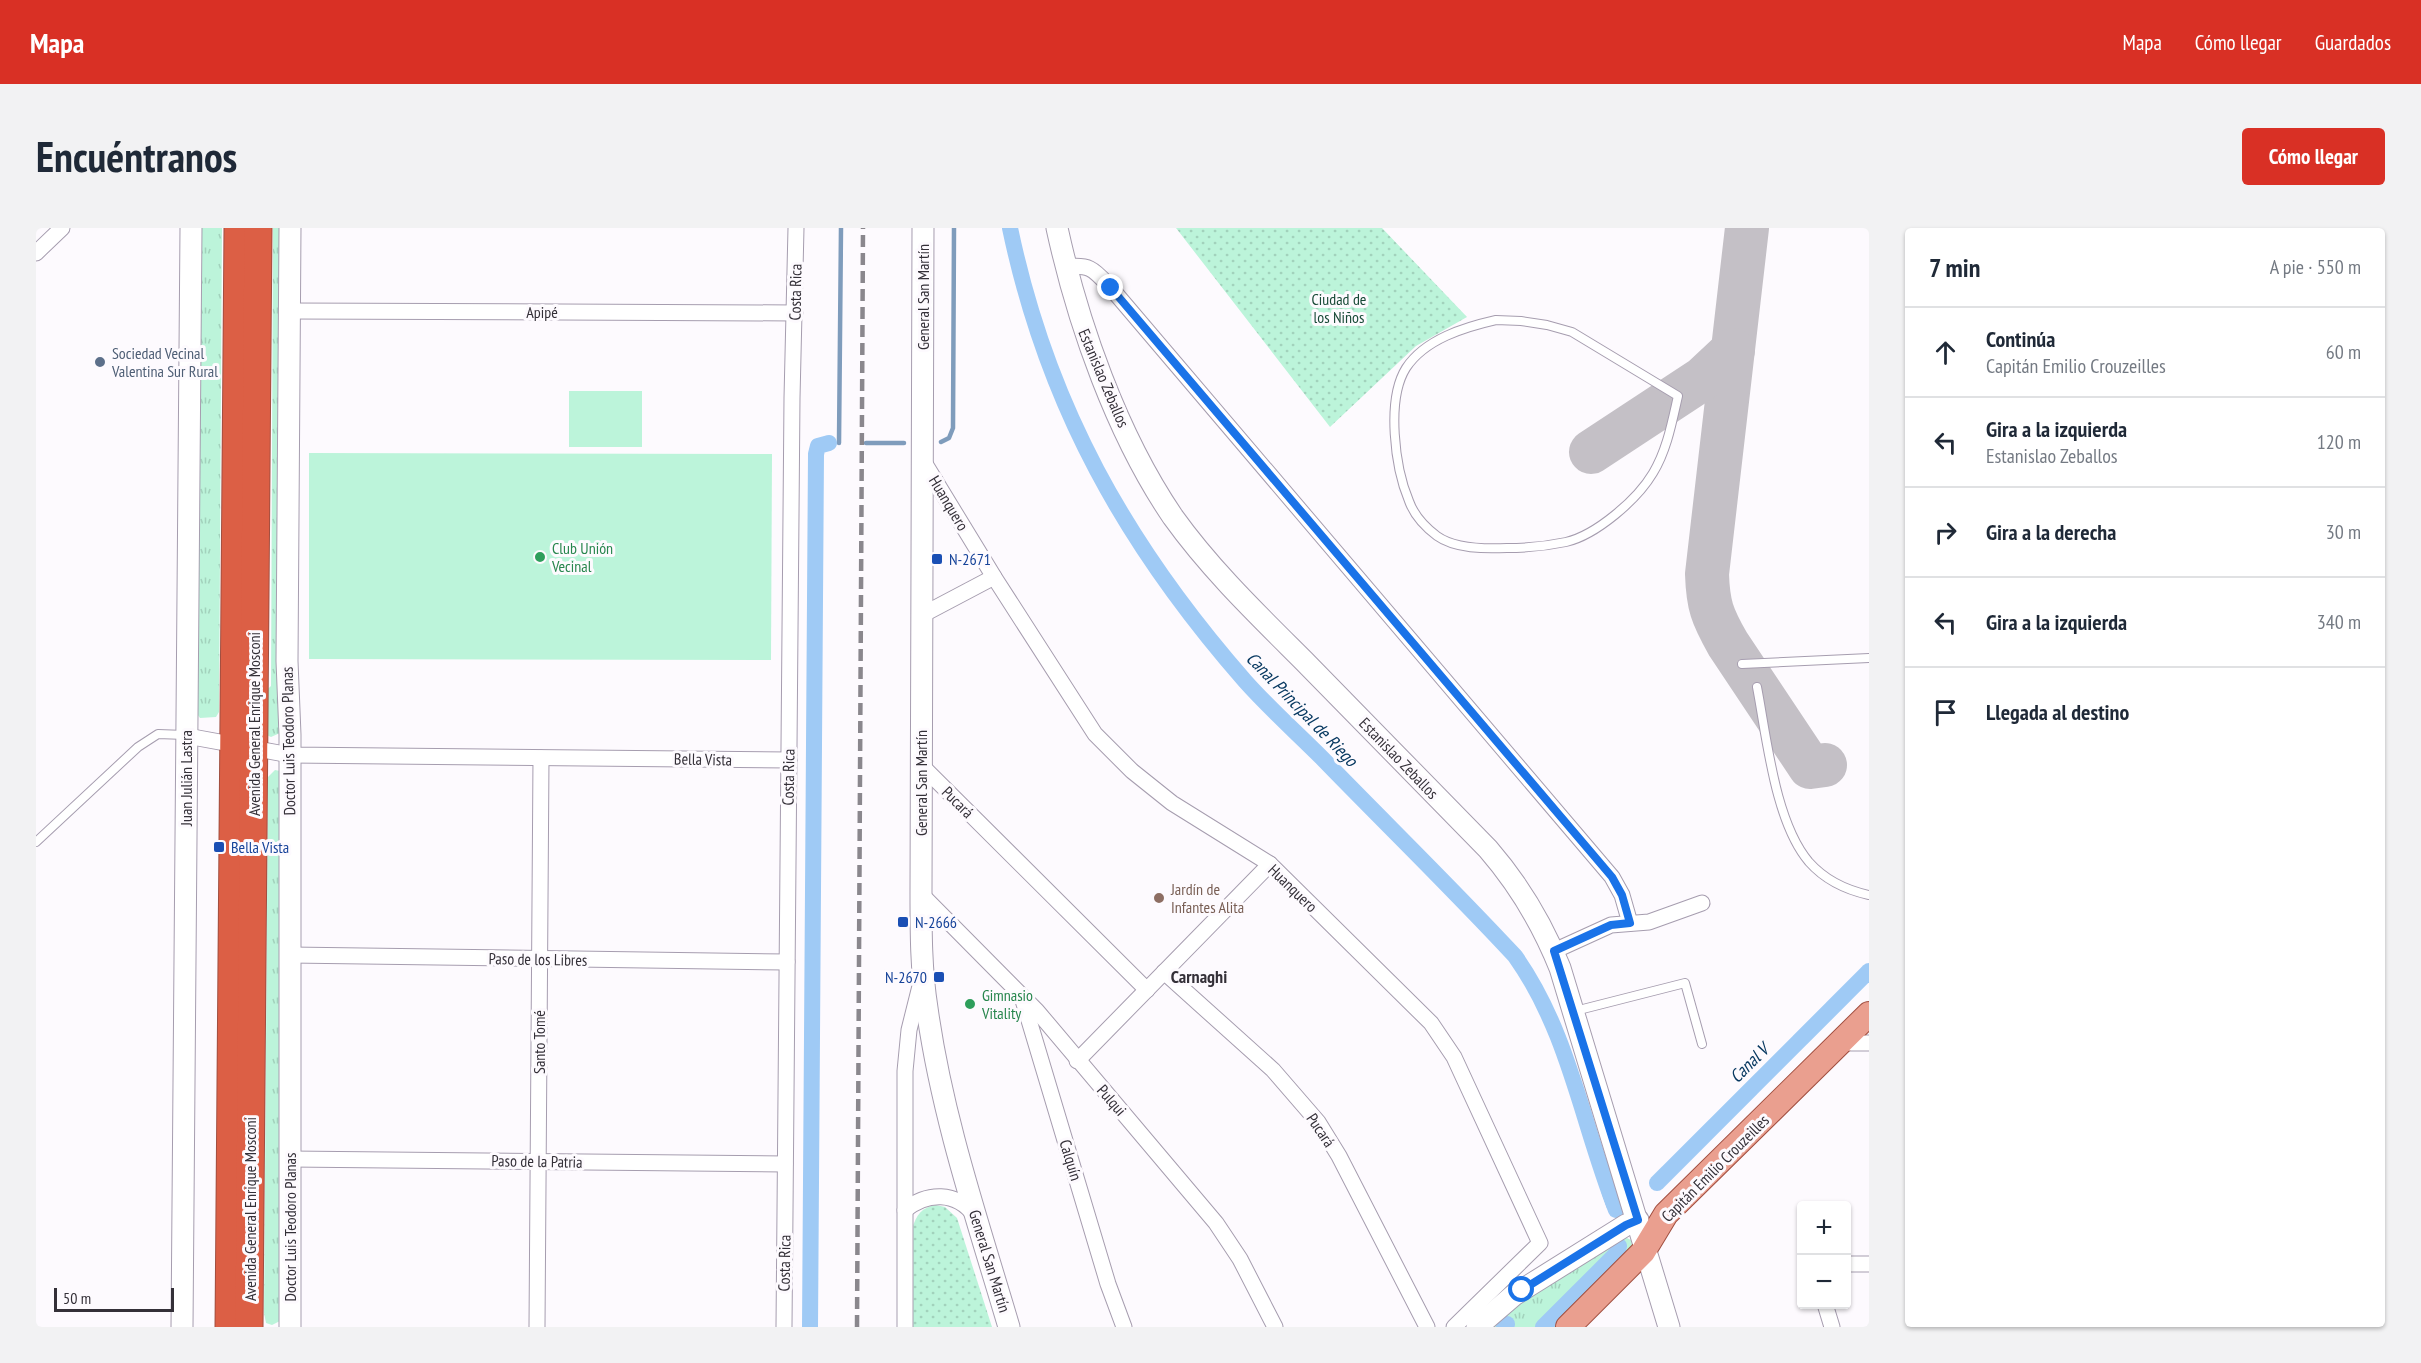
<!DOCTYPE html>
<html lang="es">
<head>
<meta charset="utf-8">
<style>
  :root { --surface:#fff; --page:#f2f2f3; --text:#1f2937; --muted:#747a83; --line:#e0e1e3; --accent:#d93025 }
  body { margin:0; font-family:"PT Sans Narrow",sans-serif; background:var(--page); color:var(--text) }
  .controls { position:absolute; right:18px; bottom:18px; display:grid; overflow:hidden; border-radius:6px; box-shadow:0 2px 4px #0004 }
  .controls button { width:54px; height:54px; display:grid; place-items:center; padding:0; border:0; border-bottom:2px solid var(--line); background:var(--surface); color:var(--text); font:30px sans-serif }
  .scale { position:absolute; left:18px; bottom:15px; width:120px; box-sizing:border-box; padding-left:6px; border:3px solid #343038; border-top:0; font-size:16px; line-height:21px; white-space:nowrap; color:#343038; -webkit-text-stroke:4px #fdfafe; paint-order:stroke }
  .stop { position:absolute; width:18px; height:18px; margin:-14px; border:4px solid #1a73e8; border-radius:50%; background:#fff }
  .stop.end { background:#1a73e8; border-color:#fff; box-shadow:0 2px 6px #0008 }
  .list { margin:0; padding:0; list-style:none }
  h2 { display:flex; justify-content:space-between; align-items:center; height:78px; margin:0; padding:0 24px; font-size:26px }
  h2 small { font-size:20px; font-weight:400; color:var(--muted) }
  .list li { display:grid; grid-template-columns:39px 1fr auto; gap:18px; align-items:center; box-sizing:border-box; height:90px; padding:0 24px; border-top:2px solid var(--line) }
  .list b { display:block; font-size:22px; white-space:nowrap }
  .list p { margin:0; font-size:20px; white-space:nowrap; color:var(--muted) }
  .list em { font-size:20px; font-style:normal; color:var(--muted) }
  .icon { flex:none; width:33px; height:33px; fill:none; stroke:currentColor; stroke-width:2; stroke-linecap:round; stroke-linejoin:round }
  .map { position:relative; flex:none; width:1833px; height:1099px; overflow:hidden; border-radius:6px }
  header { display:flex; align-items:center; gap:36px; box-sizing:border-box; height:84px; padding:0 30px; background:var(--accent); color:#fff }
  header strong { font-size:28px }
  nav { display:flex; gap:33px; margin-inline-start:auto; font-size:21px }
  .intro { display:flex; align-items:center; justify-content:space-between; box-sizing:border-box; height:144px; padding:0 36px }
  h1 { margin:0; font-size:42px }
  .button { padding:15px 27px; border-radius:6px; background:var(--accent); color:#fff; font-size:21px; font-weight:700 }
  main { display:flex; gap:36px; padding:0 36px }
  aside { flex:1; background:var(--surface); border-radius:6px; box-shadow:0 2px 4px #0004 }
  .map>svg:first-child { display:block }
  .grass { fill:url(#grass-tufts) }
  .park { fill:url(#park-dots) }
  .pitch { fill:#bcf4da }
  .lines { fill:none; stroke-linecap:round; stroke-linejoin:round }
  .stream { stroke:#7f9cbc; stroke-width:4.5 }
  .canal { stroke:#9fcaf5; stroke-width:16 }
  .taxiway { stroke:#c4c0c6; stroke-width:44 }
  .lane-casing { stroke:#a69daf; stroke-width:10 }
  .street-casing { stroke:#a69daf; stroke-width:17 }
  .secondary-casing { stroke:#a69daf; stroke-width:23 }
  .primary-casing { stroke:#a14f40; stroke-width:26 }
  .highway-casing { stroke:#a14f40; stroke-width:29 }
  .lane { stroke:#fff; stroke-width:8 }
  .street { stroke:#fff; stroke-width:15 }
  .secondary { stroke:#fff; stroke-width:21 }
  .primary { stroke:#ea9f8f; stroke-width:24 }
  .highway { stroke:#dc5f45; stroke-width:27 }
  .rail { stroke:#8a878d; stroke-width:4.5; stroke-dasharray:12 6; stroke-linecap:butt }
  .route { stroke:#1a73e8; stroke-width:8 }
  .service-dot { fill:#5c6f8a; stroke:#fdfafe; stroke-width:2 }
  .leisure-dot { fill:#2e9e5b; stroke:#fdfafe; stroke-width:2 }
  .transit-dot { fill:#1a4fb4; stroke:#fdfafe; stroke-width:2 }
  .education-dot { fill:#8d6e63; stroke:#fdfafe; stroke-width:2 }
  .labels { text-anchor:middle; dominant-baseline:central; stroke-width:6; stroke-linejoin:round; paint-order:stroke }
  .street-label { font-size:16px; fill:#343038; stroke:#fdfafe }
  .park-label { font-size:16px; fill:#184a37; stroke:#fdfafe }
  .service-label { font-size:16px; fill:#4e5e75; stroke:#fdfafe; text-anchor:start }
  .leisure-label { font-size:16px; fill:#27864d; stroke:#fdfafe; text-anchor:start }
  .transit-label { font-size:16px; fill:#164399; stroke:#fdfafe; text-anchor:start }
  .education-label { font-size:16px; fill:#785e54; stroke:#fdfafe; text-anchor:start }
  .water-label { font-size:18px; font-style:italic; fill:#083961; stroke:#fdfafe }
  .neighbourhood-label { font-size:18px; font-weight:bold; fill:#343038; stroke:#fdfafe }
</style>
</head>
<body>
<header>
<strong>Mapa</strong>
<nav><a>Mapa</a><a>Cómo llegar</a><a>Guardados</a></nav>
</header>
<div class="intro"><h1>Encuéntranos</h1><a class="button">Cómo llegar</a></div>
<main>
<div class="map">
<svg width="1833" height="1099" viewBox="0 0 1833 1099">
  <defs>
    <pattern id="grass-tufts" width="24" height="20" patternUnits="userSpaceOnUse" patternTransform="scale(1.5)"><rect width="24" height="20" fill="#bcf4da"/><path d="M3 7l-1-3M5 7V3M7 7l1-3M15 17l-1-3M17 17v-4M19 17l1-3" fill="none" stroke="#a2d2bc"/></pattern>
    <pattern id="park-dots" width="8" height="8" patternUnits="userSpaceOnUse" patternTransform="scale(1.5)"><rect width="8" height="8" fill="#bcf4da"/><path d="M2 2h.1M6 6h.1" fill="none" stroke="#a2d2bc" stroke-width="1.8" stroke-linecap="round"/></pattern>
  </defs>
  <rect width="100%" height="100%" fill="#fdfafe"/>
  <g class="grass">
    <polygon points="164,0 186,0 183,484 180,489 164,490 161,486"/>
    <polygon points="237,0 248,0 244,505 235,509 228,506 226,466 235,458"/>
    <polygon points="239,542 244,543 244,1093 236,1097 230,1095 228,1085 232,549"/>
    <polygon points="1591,1010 1595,1012 1597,1021 1521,1099 1454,1099 1478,1077 1587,1011"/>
  </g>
  <g class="park">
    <polygon points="1140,0 1346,0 1431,89 1380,118 1294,199"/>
    <path d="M900,977L909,979L921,990L956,1099H876V1001C880,987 886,979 900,977Z"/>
  </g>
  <g class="pitch">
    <rect x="533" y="163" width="73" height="56"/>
    <polygon points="273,225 736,226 735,432 273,431"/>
  </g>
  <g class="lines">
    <g class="stream">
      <polyline points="905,214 913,210 917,200 918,0"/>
      <polyline points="803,215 805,0"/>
      <polyline points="830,215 868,215"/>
      <polyline points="1571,959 1568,965 1573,979"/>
    </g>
    <g class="canal">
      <path d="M974,0C1011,177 1090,317 1209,453C1233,480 1260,504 1286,530C1350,596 1416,660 1479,728C1533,804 1546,896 1580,982"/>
      <polyline points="1621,955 1833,743"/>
      <polyline points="774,1099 780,226 782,218 793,215"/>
      <polyline points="1468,1099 1471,1096"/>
      <polyline points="1507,1099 1581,1025 1583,1018"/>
    </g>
    <g class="taxiway">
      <path d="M1711,0L1671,346C1672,377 1676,388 1692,416L1774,539L1789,537"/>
      <polyline points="1555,224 1666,151 1697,122"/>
    </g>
    <defs>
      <g id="lane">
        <path d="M1460,92L1485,93L1511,97L1536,104L1642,168C1636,194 1631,222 1617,245C1601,272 1560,307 1530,314C1511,318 1491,320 1471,320C1449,321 1419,321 1401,308C1389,299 1378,287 1373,273C1359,240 1350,172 1370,140C1389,111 1429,99 1460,92Z"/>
        <polyline points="1706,436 1833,430"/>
        <path d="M1721,459C1731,511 1739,594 1773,634C1789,652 1810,662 1833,667"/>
        <polyline points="0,614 102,519 122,506 149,507"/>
        <polyline points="1539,783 1649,755 1666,816"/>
      </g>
      <g id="street">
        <polyline points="0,25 26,0"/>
        <path d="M1030,39C1055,36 1058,42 1075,60L1576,649L1586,667L1594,695"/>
        <polyline points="253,83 759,85"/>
        <polyline points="886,231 958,349 1059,506 1096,543 1136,575 1234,636 1395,795 1418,829 1504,1015 1418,1099"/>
        <polyline points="886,387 958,349"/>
        <polyline points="151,508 254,527 753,532"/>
        <polyline points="886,538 1111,762"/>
        <polyline points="885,666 1001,783 1180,995 1204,1031 1239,1099"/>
        <polyline points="1518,723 1575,697 1613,694 1666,675"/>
        <polyline points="254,727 751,734"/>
        <polyline points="1128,744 1237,842 1282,894 1303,928 1391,1099"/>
        <polyline points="986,769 1072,1056 1088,1099"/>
        <polyline points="1804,815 1833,815"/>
        <polyline points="1041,833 1234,636"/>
        <polyline points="254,931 749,936"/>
        <path d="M869,982C891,964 920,963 938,987"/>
        <polyline points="1810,1036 1833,1036"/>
        <polyline points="1789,1076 1796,1099"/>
        <polyline points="501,1099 505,530"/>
        <polyline points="748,1099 756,170 760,0"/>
        <polyline points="869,1099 869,843 873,802 885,754"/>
      </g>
      <g id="secondary">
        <path d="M887,0L885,666C885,704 885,742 891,780C906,889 942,994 973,1099"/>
        <path d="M1021,0C1042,96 1081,207 1137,289C1175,342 1222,387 1268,433C1329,496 1391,558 1452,621C1484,658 1506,695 1524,740L1633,1099"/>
        <polyline points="146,1099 155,0"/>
        <polyline points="254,1099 254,507 251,433 254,0"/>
        <polyline points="1441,1099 1478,1067 1590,997 1602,992"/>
      </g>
      <polyline id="primary" points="1532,1099 1607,1024 1630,986 1833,786"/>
      <g id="highway">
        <polyline points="193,1099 202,0"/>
        <polyline points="213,1099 222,0"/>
      </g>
    </defs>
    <use href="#lane" class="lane-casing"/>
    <use href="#street" class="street-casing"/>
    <use href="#secondary" class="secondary-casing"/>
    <use href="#primary" class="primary-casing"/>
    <use href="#highway" class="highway-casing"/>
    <use href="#lane" class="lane"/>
    <use href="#street" class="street"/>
    <use href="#secondary" class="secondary"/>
    <use href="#primary" class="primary"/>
    <use href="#highway" class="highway"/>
    <polyline class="rail" points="821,1099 827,0"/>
  </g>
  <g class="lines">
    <polyline class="route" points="1075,60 1576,649 1586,667 1594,695 1575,697 1518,723 1602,992 1590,997 1486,1062"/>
  </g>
  <circle class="service-dot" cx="64" cy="134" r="6"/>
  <g class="leisure-dot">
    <circle cx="504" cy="329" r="6"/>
    <circle cx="934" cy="776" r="6"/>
  </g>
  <g class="transit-dot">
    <rect x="895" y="325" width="12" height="12" rx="3"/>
    <rect x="177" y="613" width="12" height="12" rx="3"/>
    <rect x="861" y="688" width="12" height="12" rx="3"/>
    <rect x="897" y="743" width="12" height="12" rx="3"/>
  </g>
  <circle class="education-dot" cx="1123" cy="670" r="6"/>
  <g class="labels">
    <g class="street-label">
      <text transform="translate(759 64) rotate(-89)">Costa Rica</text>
      <text transform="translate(887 69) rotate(-90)">General San Martín</text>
      <text x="506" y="84">Apipé</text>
      <text transform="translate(1068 150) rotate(67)">Estanislao Zeballos</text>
      <text transform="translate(913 275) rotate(59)">Huanquero</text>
      <text transform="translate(218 496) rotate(-90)">Avenida General Enrique Mosconi</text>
      <text transform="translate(252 513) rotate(-91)">Doctor Luis Teodoro Planas</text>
      <text transform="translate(1363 530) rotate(46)">Estanislao Zeballos</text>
      <text transform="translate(667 531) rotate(1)">Bella Vista</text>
      <text transform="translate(752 549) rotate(-89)">Costa Rica</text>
      <text transform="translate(150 550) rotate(-90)">Juan Julián Lastra</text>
      <text transform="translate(885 555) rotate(-90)">General San Martín</text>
      <text transform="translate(922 574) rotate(45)">Pucará</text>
      <text transform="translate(1257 660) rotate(44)">Huanquero</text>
      <text transform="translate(502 731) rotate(1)">Paso de los Libres</text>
      <text transform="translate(503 814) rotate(-90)">Santo Tomé</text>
      <text transform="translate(1076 872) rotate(49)">Pulqui</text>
      <text transform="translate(1285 902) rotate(56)">Pucará</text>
      <text transform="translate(1035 932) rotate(73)">Calquín</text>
      <text transform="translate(501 933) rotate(1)">Paso de la Patria</text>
      <text transform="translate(1679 940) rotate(-45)">Capitán Emilio Crouzeilles</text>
      <text transform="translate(214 981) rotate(-90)">Avenida General Enrique Mosconi</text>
      <text transform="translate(254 999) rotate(-90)">Doctor Luis Teodoro Planas</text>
      <text transform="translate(954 1033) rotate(73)">General San Martín</text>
      <text transform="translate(748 1035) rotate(-89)">Costa Rica</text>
    </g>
    <g class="park-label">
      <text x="1303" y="71">Ciudad de<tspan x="1303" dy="18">los Niños</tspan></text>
    </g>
    <g class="service-label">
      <text x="76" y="125">Sociedad Vecinal<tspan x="76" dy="18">Valentina Sur Rural</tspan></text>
    </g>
    <g class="leisure-label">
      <text x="516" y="320">Club Unión<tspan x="516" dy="18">Vecinal</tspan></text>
      <text x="946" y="767">Gimnasio<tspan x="946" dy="18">Vitality</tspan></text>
    </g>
    <g class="transit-label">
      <text x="913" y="331">N-2671</text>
      <text x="195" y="619">Bella Vista</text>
      <text x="879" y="694">N-2666</text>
      <text x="891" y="749" text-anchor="end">N-2670</text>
    </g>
    <g class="education-label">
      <text x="1135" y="661">Jardín de<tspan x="1135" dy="18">Infantes Alita</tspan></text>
    </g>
    <g class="water-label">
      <text transform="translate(1266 481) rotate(46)">Canal Principal de Riego</text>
      <text transform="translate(1713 835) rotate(-45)">Canal V</text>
    </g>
    <g class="neighbourhood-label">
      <text x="1163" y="748">Carnaghi</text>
    </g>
  </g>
</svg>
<div class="controls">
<button>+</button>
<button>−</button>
</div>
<div class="scale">50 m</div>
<div class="stop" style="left:1486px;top:1062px"></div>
<div class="stop end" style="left:1075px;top:60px"></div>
</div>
<aside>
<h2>7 min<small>A pie · 550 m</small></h2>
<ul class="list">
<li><svg class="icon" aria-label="ahead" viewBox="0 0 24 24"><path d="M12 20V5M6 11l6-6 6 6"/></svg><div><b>Continúa</b><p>Capitán Emilio Crouzeilles</p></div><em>60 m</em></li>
<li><svg class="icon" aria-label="left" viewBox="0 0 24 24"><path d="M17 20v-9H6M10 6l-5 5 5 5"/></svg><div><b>Gira a la izquierda</b><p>Estanislao Zeballos</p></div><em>120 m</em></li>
<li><svg class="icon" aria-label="right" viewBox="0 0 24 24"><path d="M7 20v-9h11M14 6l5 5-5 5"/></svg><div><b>Gira a la derecha</b></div><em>30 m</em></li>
<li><svg class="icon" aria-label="left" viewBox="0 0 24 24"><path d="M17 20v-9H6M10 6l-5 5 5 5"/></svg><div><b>Gira a la izquierda</b></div><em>340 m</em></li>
<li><svg class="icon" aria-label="arrive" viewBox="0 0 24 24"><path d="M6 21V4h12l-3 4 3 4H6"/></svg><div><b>Llegada al destino</b></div></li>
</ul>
</aside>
</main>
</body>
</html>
